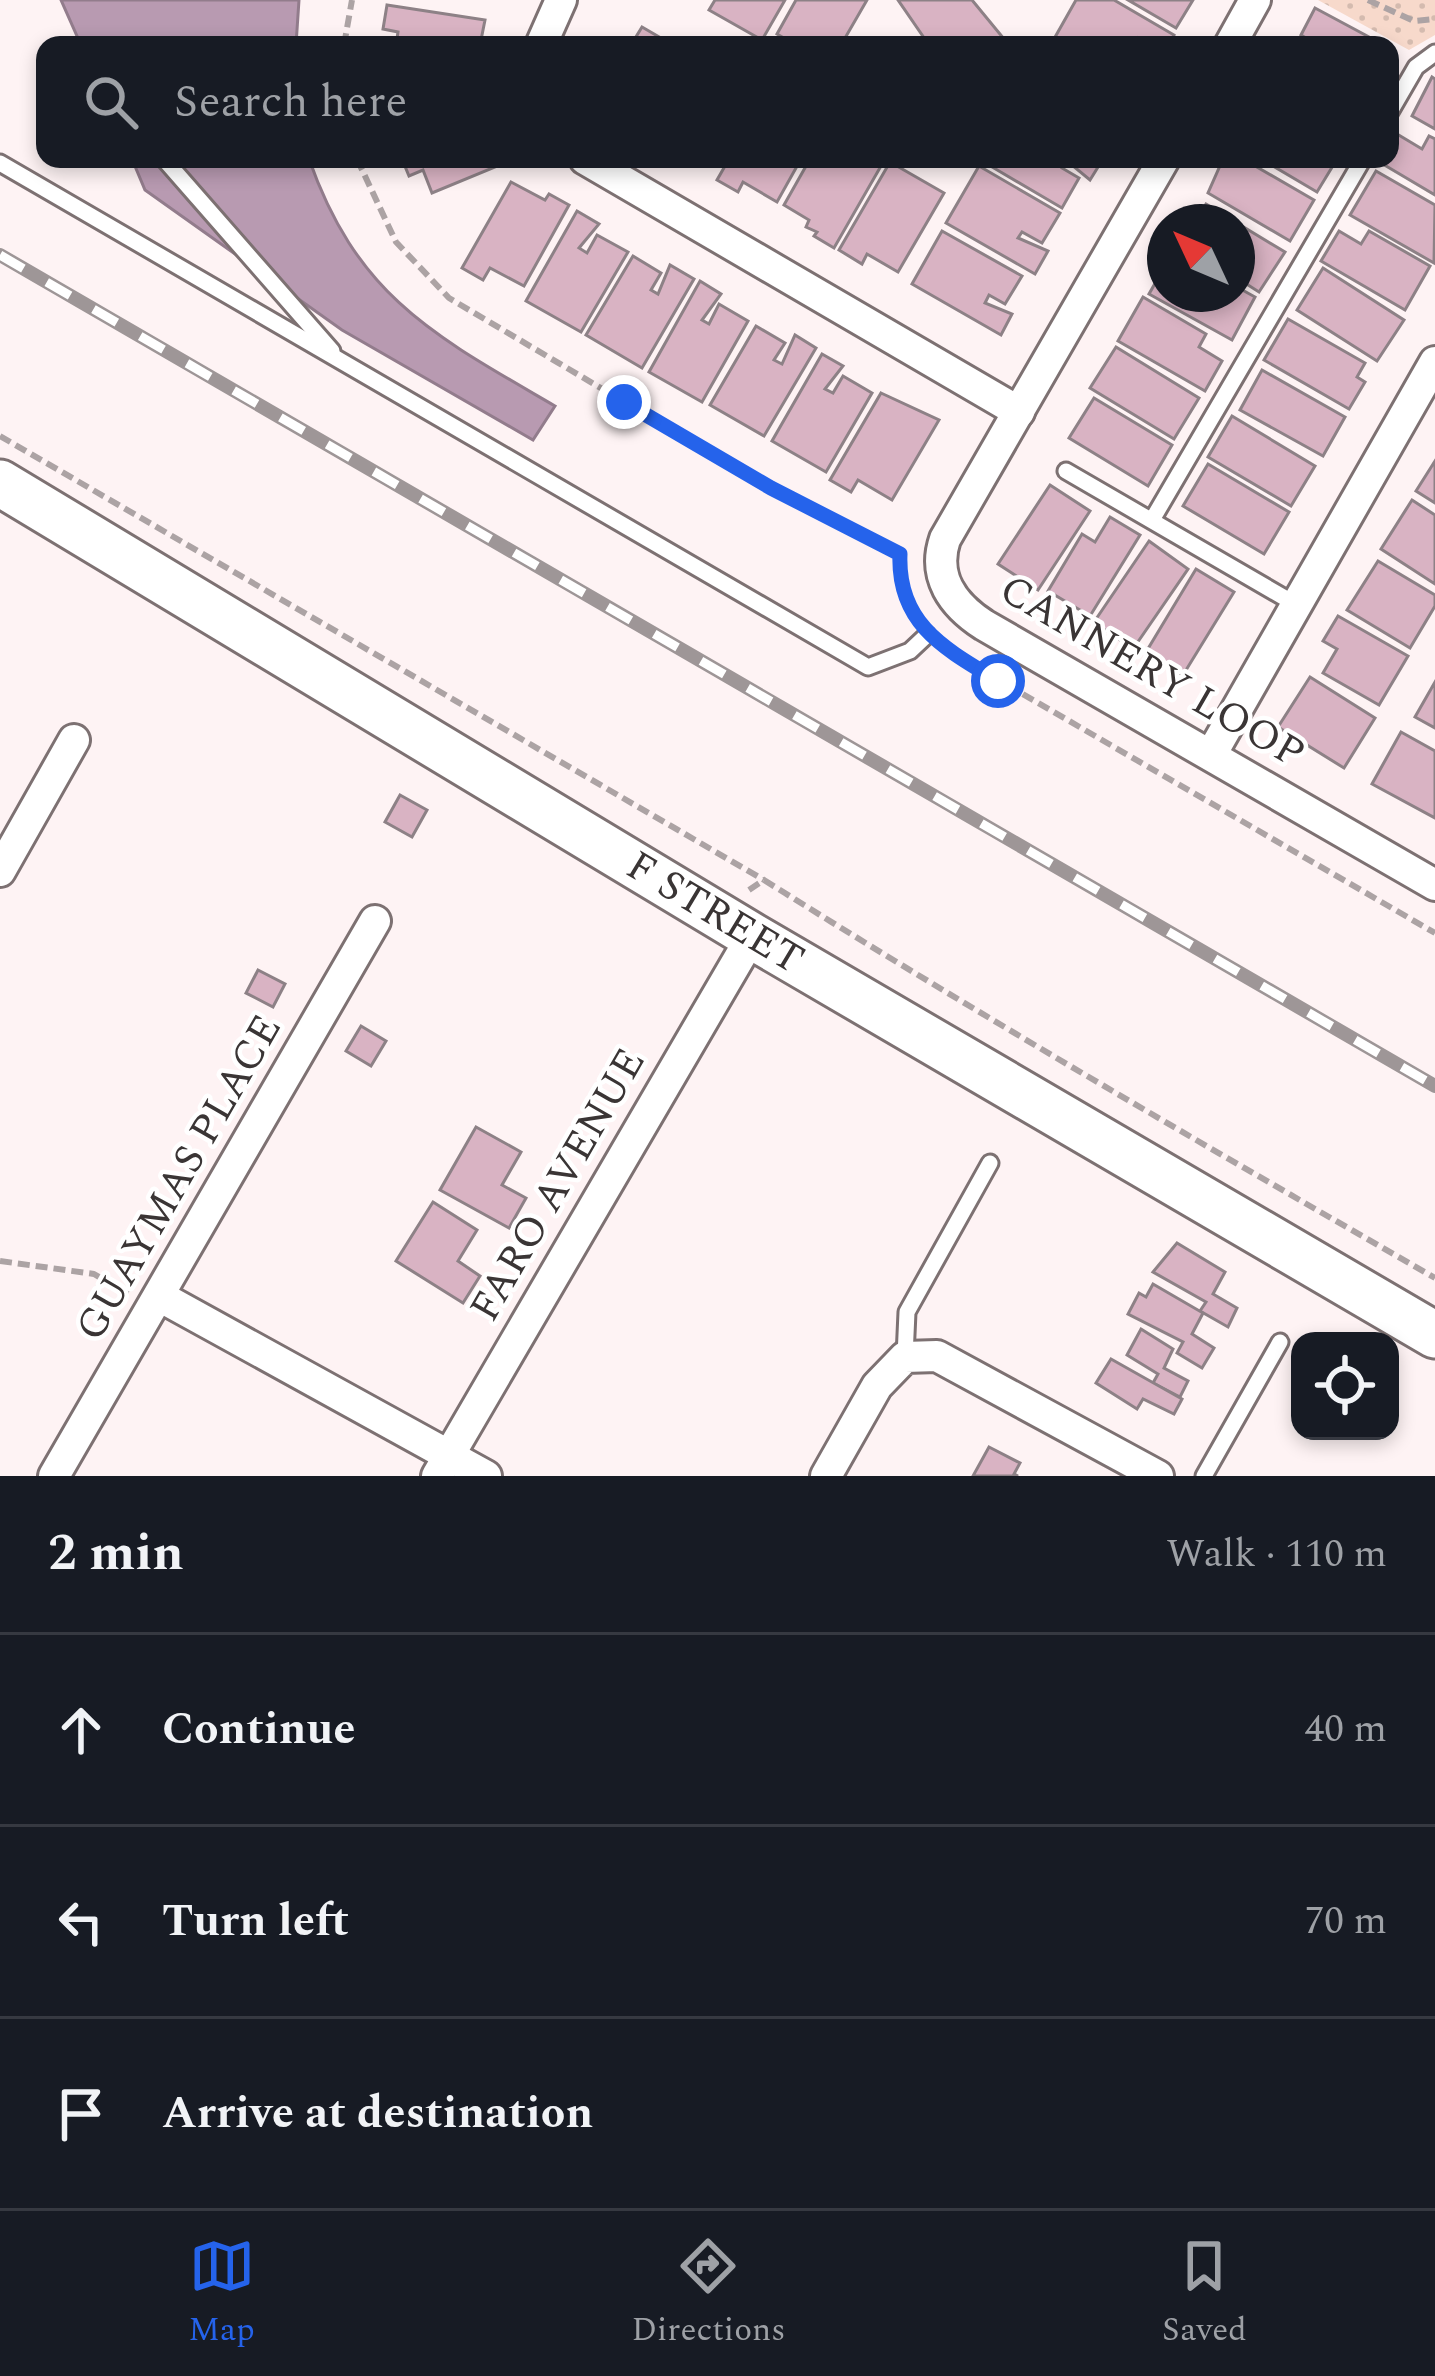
<!DOCTYPE html>
<html lang="en">
<head>
<meta charset="utf-8">
<style>
  :root { --surface:#171b24; --page:#242831; --text:#f1f3f6; --muted:#9ea1a6; --line:#363941; --accent:#2563eb }
  body { margin:0; font-family:Spectral,serif; background:var(--page); color:var(--text) }
  .controls { position:absolute; right:36px; bottom:36px; display:grid; overflow:hidden; border-radius:24px; box-shadow:0 6px 18px #0003 }
  .controls button { width:108px; height:108px; display:grid; place-items:center; padding:0; border:0; border-bottom:3px solid var(--line); background:var(--surface); color:var(--text); font:60px sans-serif }
  .compass { position:absolute; left:1147px; top:204px; width:108px; height:108px; border-radius:50%; background:var(--surface); box-shadow:0 6px 18px #0003; rotate:314deg }
  .stop { position:absolute; width:36px; height:36px; margin:-27px; border:9px solid #2563eb; border-radius:50%; background:#fff }
  .stop.end { background:#2563eb; border-color:#fff; box-shadow:0 3px 12px #0008 }
  .list { margin:0; padding:0; list-style:none }
  h2 { display:flex; justify-content:space-between; align-items:center; height:156px; margin:0; padding:0 48px; font-size:51px }
  h2 small { font-size:39px; font-weight:400; color:var(--muted) }
  .list li { display:grid; grid-template-columns:78px 1fr auto; gap:36px; align-items:center; box-sizing:border-box; height:192px; padding:0 48px; border-top:3px solid var(--line) }
  .list b { display:block; font-size:45px; white-space:nowrap }
  .list em { font-size:39px; font-style:normal; color:var(--muted) }
  .icon { flex:none; width:66px; height:66px; fill:none; stroke:currentColor; stroke-width:2; stroke-linecap:round; stroke-linejoin:round }
  .map { position:relative; flex:none; width:1435px; height:1476px; overflow:hidden }
  .search { position:absolute; background:var(--surface); box-shadow:0 6px 18px #0003; left:36px; right:36px; top:36px; height:132px; display:flex; align-items:center; gap:30px; box-sizing:border-box; padding:0 42px; border-radius:24px; color:var(--muted); font-size:45px }
  .sheet { height:732px; background:var(--surface) }
  nav { display:flex; justify-content:space-around; align-items:center; box-sizing:border-box; height:168px; border-top:3px solid var(--line); background:var(--surface); font-size:33px; color:var(--muted) }
  nav a { display:grid; justify-items:center; gap:6px }
  nav .on { color:var(--accent) }
  .map>svg:first-child { display:block }
  .park { fill:url(#park-dots) }
  .water { fill:#b89ab1; stroke:#927c8c; stroke-width:3 }
  .building { fill:#d9b3c3; stroke:#8d8186; stroke-width:3 }
  .lines { fill:none; stroke-linecap:round; stroke-linejoin:round }
  .lane-casing { stroke:#7d7172; stroke-width:21 }
  .street-casing { stroke:#7d7172; stroke-width:36 }
  .secondary-casing { stroke:#7d7172; stroke-width:51 }
  .path { stroke:#aca3a4; stroke-width:6; stroke-dasharray:12 6; stroke-linecap:butt }
  .lane { stroke:#fff; stroke-width:15 }
  .street { stroke:#fff; stroke-width:30 }
  .secondary { stroke:#fff; stroke-width:45 }
  .rail-casing { stroke:#9e9697; stroke-width:14 }
  .rail { stroke:#fff; stroke-width:9; stroke-dasharray:27; stroke-linecap:butt }
  .route { stroke:#2563eb; stroke-width:15 }
  .labels { text-anchor:middle; dominant-baseline:central; stroke-width:9; stroke-linejoin:round; paint-order:stroke }
  .street-label { font-size:42px; fill:#3a3535; stroke:#fff }
</style>
</head>
<body>
<div class="map">
<svg width="1435" height="1476" viewBox="0 0 1435 1476">
  <defs>
    <pattern id="park-dots" width="8" height="8" patternUnits="userSpaceOnUse" patternTransform="scale(3)"><rect width="8" height="8" fill="#f7d9cb"/><path d="M2 2h.1M6 6h.1" fill="none" stroke="#d4bbaf" stroke-width="1.8" stroke-linecap="round"/></pattern>
  </defs>
  <rect width="100%" height="100%" fill="#fef3f4"/>
  <polygon class="park" points="1318,0 1435,0 1435,35 1409,50"/>
  <g class="water">
    <polygon points="61,0 299,0 296,45 81,45"/>
    <path d="M132,159H309C358,298 435,336 555,406L533,440L342,330L145,190Z"/>
  </g>
  <g class="building">
    <polygon points="715,0 785,0 762,40 709,10"/>
    <polygon points="796,0 867,0 841,45 796,45 777,34"/>
    <polygon points="898,0 972,0 1009,45 929,45"/>
    <polygon points="1076,0 1114,0 1174,35 1169,45 1146,45 1138,38 1134,45 1065,45 1054,39"/>
    <polygon points="1128,0 1193,0 1176,28"/>
    <polygon points="387,5 485,20 480,45 396,45 398,32 383,29"/>
    <polygon points="1315,8 1384,45 1309,45 1311,41 1301,35"/>
    <polygon points="642,27 673,45 631,45"/>
    <polygon points="1432,77 1435,79 1435,129 1412,116"/>
    <polygon points="1397,134 1422,149 1429,136 1435,139 1435,195 1381,163 1390,159"/>
    <polygon points="402,159 498,159 500,165 432,193 423,170 409,176"/>
    <polygon points="729,159 801,159 777,202 743,182 738,192 717,180"/>
    <polygon points="810,159 885,159 834,248 814,236 817,232 806,227 809,220 784,205"/>
    <polygon points="1103,159 1090,180 1066,160 1062,168 1079,178 1062,208 982,161"/>
    <polygon points="1223,159 1243,159 1314,200 1290,241 1208,193"/>
    <polygon points="1261,159 1326,159 1334,164 1317,192"/>
    <polygon points="890,162 944,193 898,272 867,254 862,264 839,250"/>
    <polygon points="979,166 1060,213 1042,243 1022,232 1018,238 1048,251 1035,274 946,223"/>
    <polygon points="1376,171 1435,205 1434,263 1350,215"/>
    <polygon points="511,182 545,200 549,194 569,205 524,286 490,268 483,280 462,268"/>
    <polygon points="1206,204 1236,222 1195,222"/>
    <polygon points="577,211 599,224 579,248 587,253 597,235 628,252 581,332 526,301"/>
    <polygon points="1237,223 1285,252 1259,292 1237,278"/>
    <polygon points="942,231 1022,276 1005,304 989,295 985,303 1012,314 1001,335 912,284"/>
    <polygon points="1339,231 1361,244 1369,231 1430,266 1405,310 1321,261"/>
    <polygon points="633,256 661,273 651,290 658,294 670,265 694,279 642,368 586,335"/>
    <polygon points="1165,266 1165,294 1237,294 1237,287 1255,297 1232,340 1149,294"/>
    <polygon points="1323,268 1404,320 1377,361 1297,310"/>
    <polygon points="700,281 721,294 702,320 709,324 719,304 748,321 702,402 649,372"/>
    <polygon points="1143,297 1206,334 1199,347 1222,361 1205,391 1118,341"/>
    <polygon points="1288,319 1365,363 1357,377 1365,382 1349,409 1264,360"/>
    <polygon points="756,326 785,343 774,360 782,364 795,335 816,348 764,436 710,405"/>
    <polygon points="1116,347 1199,398 1174,439 1090,388"/>
    <polygon points="822,354 843,366 825,389 833,393 843,376 872,393 826,472 772,441"/>
    <polygon points="1262,370 1345,417 1323,456 1240,410"/>
    <polygon points="881,393 939,420 892,500 858,480 851,492 830,480"/>
    <polygon points="1094,398 1172,445 1148,486 1069,438"/>
    <polygon points="1232,416 1315,466 1291,506 1208,457"/>
    <polygon points="1435,461 1435,503 1416,491"/>
    <polygon points="1208,464 1289,512 1264,554 1183,506"/>
    <polygon points="1050,485 1090,511 1038,590 998,564"/>
    <polygon points="1412,500 1435,515 1435,584 1381,549"/>
    <polygon points="1110,517 1140,535 1090,616 1048,591 1082,534 1095,542"/>
    <polygon points="1149,541 1188,569 1133,649 1094,622"/>
    <polygon points="1378,561 1435,595 1435,606 1410,648 1347,610"/>
    <polygon points="1196,569 1234,592 1183,675 1146,652"/>
    <polygon points="1338,616 1408,656 1379,705 1323,673 1337,649 1323,641"/>
    <polygon points="1310,677 1375,718 1344,768 1278,727"/>
    <polygon points="1435,682 1435,728 1415,717"/>
    <polygon points="1401,732 1435,751 1435,818 1372,784"/>
    <polygon points="400,795 427,810 412,837 385,822"/>
    <polygon points="258,970 285,984 273,1007 246,993"/>
    <polygon points="361,1026 386,1041 371,1066 346,1051"/>
    <polygon points="476,1127 521,1152 502,1185 526,1198 509,1228 440,1190"/>
    <polygon points="433,1202 477,1230 458,1261 480,1276 463,1303 396,1261"/>
    <polygon points="1177,1243 1225,1272 1213,1294 1237,1308 1228,1327 1200,1311 1206,1302 1153,1272"/>
    <polygon points="1153,1284 1203,1313 1192,1334 1214,1348 1202,1368 1177,1353 1183,1342 1128,1314 1139,1293 1146,1297"/>
    <polygon points="1141,1329 1173,1349 1164,1368 1188,1381 1180,1397 1153,1383 1158,1374 1127,1355"/>
    <polygon points="1111,1359 1182,1399 1174,1414 1143,1399 1137,1409 1096,1383"/>
    <polygon points="989,1447 1020,1463 1014,1474 1018,1476 973,1476"/>
  </g>
  <g class="lines">
    <defs>
      <g id="lane">
        <polyline points="1390,112 1416,67 1435,53"/>
        <polyline points="164,159 332,351"/>
        <polyline points="0,163 868,667 910,651 927,635"/>
        <polyline points="1066,471 1297,605"/>
        <polyline points="1152,520 1363,159"/>
        <polyline points="905,1357 907,1312 990,1163"/>
        <polyline points="1204,1476 1280,1342"/>
      </g>
      <g id="street">
        <polyline points="541,45 561,0"/>
        <polyline points="1230,45 1255,0"/>
        <polyline points="585,159 1019,412"/>
        <path d="M1164,159L945,539C932,577 953,605 984,625L1435,885"/>
        <polyline points="1212,753 1435,362"/>
        <polyline points="0,871 74,740"/>
        <polyline points="161,1297 486,1476"/>
        <polyline points="54,1476 375,921"/>
        <polyline points="437,1476 752,936"/>
        <polyline points="826,1476 877,1386 905,1357 937,1356 1158,1476"/>
      </g>
      <polyline id="secondary" points="0,483 752,936 1435,1335"/>
    </defs>
    <use href="#lane" class="lane-casing"/>
    <use href="#street" class="street-casing"/>
    <use href="#secondary" class="secondary-casing"/>
    <g class="path">
      <polyline points="1368,0 1414,21 1435,19"/>
      <polyline points="344,45 352,0"/>
      <polyline points="357,159 396,242 449,298 771,489 900,554 901,584 915,619"/>
      <polyline points="0,436 764,880"/>
      <polyline points="945,649 1435,933"/>
      <path d="M749,890L764,880C984,1018 1209,1148 1435,1278"/>
      <polyline points="0,1261 94,1274 128,1294"/>
    </g>
    <use href="#lane" class="lane"/>
    <use href="#street" class="street"/>
    <use href="#secondary" class="secondary"/>
    <defs>
      <polyline id="rail" points="0,255 1435,1086"/>
    </defs>
    <use href="#rail" class="rail-casing"/>
    <use href="#rail" class="rail"/>
  </g>
  <g class="lines">
    <path class="route" d="M624,402L771,488L900,554C897,624 945,649 998,681"/>
  </g>
  <g class="labels">
    <g class="street-label">
      <text transform="translate(1152 672) rotate(30)">CANNERY LOOP</text>
      <text transform="translate(715 913) rotate(31)">F STREET</text>
      <text transform="translate(179 1178) rotate(-60)">GUAYMAS PLACE</text>
      <text transform="translate(558 1185) rotate(-60)">FARO AVENUE</text>
    </g>
  </g>
</svg>
<div class="controls">
<button><svg class="icon" aria-label="locate" viewBox="0 0 24 24"><circle cx="12" cy="12" r="6"/><path d="M12 2v4M12 18v4M2 12h4M18 12h4"/></svg></button>
</div>
<svg class="compass" viewBox="-18 -18 36 36"><path d="M0-13l5 13h-10z" fill="#e53935"/><path d="M0 13l5-13h-10z" fill="#9ea1a6"/></svg>
<div class="stop" style="left:998px;top:681px"></div>
<div class="stop end" style="left:624px;top:402px"></div>
<div class="search"><svg class="icon" aria-label="search" viewBox="0 0 24 24"><circle cx="10" cy="10" r="6"/><path d="M15 15l6 6"/></svg>Search here</div>
</div>
<section class="sheet">
<h2>2 min<small>Walk · 110 m</small></h2>
<ul class="list">
<li><svg class="icon" aria-label="ahead" viewBox="0 0 24 24"><path d="M12 20V5M6 11l6-6 6 6"/></svg><div><b>Continue</b></div><em>40 m</em></li>
<li><svg class="icon" aria-label="left" viewBox="0 0 24 24"><path d="M17 20v-9H6M10 6l-5 5 5 5"/></svg><div><b>Turn left</b></div><em>70 m</em></li>
<li><svg class="icon" aria-label="arrive" viewBox="0 0 24 24"><path d="M6 21V4h12l-3 4 3 4H6"/></svg><div><b>Arrive at destination</b></div></li>
</ul>
</section>
<nav>
<a class="on"><svg class="icon" aria-label="map" viewBox="0 0 24 24"><path d="M3 6l6-2 6 2 6-2v14l-6 2-6-2-6 2zM9 4v14M15 6v14"/></svg>Map</a>
<a><svg class="icon" aria-label="directions" viewBox="0 0 24 24"><path d="M12 3l9 9-9 9-9-9zM9 14v-3h6M13 9l2 2-2 2"/></svg>Directions</a>
<a><svg class="icon" aria-label="saved" viewBox="0 0 24 24"><path d="M7 4h10v16l-5-4-5 4z"/></svg>Saved</a>
</nav>
</body>
</html>
